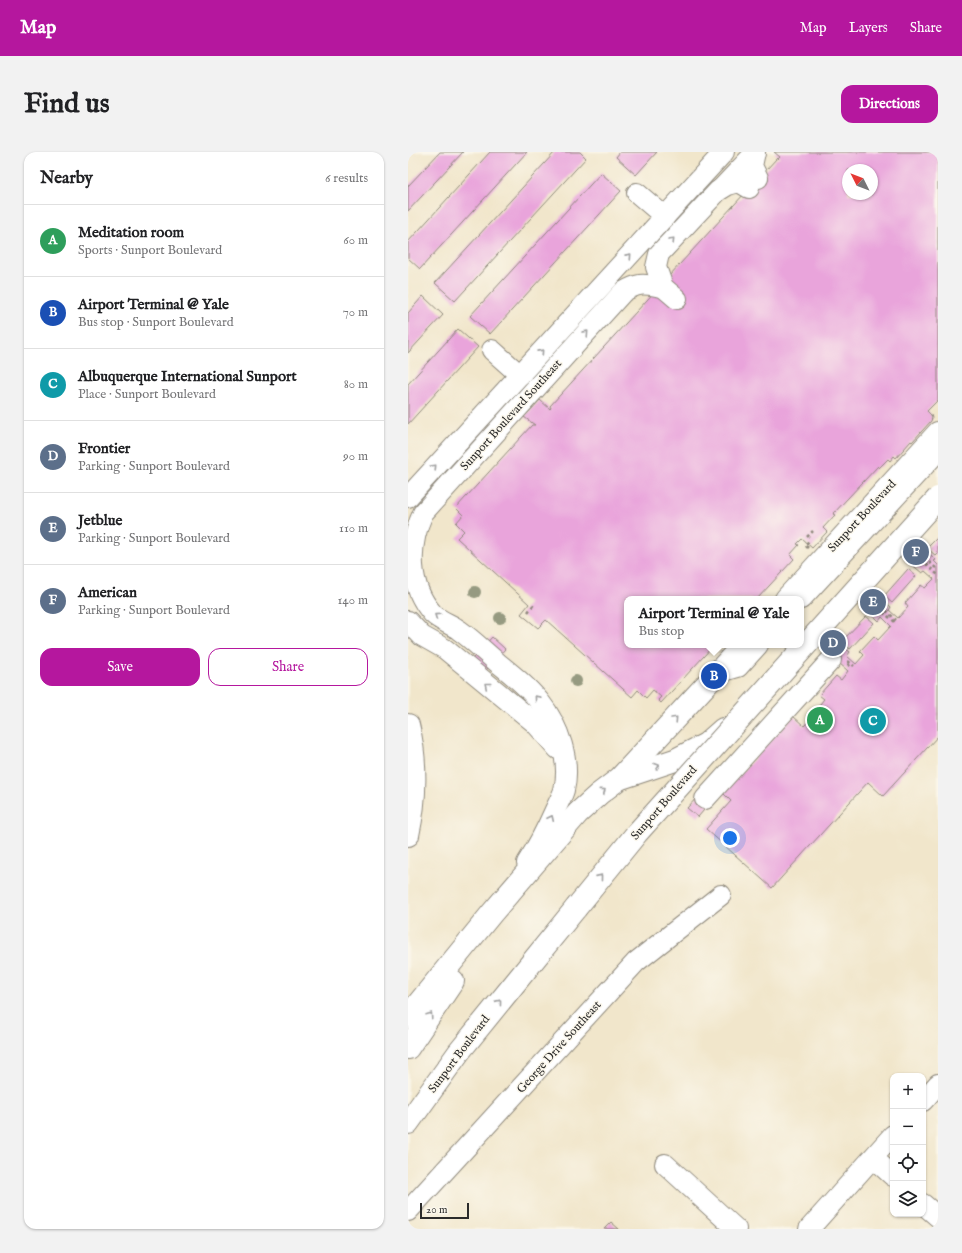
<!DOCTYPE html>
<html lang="en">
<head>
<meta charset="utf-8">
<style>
  :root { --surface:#fff; --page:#f2f2f2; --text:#202124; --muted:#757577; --line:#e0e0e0; --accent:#b5179e }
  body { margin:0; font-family:"IM FELL English",serif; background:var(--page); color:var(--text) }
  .controls { position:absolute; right:12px; bottom:12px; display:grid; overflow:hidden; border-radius:8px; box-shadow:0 1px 3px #0004 }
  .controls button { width:36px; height:36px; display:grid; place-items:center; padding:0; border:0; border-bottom:1px solid var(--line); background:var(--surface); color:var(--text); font:20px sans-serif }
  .compass { position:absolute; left:434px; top:12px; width:36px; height:36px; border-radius:50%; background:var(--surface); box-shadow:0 1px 3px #0004; rotate:312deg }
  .scale { position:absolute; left:12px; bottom:10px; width:49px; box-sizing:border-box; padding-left:4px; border:2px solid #2b2b2b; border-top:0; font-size:11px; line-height:14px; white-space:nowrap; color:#2b2b2b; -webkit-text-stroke:3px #fbf7ec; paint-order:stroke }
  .you { position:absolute; left:322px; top:686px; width:14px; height:14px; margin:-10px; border:3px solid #fff; border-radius:50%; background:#1a73e8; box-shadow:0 0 0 6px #1a73e833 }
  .badge { display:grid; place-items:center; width:26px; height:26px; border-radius:50%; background:var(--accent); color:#fff; font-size:13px; font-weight:700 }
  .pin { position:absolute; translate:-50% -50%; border:2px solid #fff; box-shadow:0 1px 4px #0006 }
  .popup { position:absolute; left:216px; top:444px; width:180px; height:52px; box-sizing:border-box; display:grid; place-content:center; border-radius:8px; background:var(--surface); filter:drop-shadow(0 1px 3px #0005); font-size:13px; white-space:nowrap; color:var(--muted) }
  .popup b { font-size:15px; color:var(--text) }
  .popup::after { content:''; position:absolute; left:50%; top:100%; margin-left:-8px; border:8px solid transparent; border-top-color:var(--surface) }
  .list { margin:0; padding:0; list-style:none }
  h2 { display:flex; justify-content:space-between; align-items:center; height:52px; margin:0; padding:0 16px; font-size:17px }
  h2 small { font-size:13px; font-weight:400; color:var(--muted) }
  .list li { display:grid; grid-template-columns:26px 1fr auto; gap:12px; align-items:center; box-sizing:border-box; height:72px; padding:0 16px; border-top:1px solid var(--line) }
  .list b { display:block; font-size:15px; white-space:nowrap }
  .list p { margin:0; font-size:13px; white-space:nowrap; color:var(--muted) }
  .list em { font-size:13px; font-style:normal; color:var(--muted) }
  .actions { display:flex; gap:8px; padding:12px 16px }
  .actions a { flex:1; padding:9px 0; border:1px solid var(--accent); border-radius:12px; text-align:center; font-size:14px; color:var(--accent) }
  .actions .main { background:var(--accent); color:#fff }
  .icon { flex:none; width:22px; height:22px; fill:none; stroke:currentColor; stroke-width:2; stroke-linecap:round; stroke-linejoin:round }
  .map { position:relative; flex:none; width:530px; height:1077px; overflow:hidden; border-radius:12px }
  header { display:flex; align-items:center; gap:24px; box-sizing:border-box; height:56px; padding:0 20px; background:var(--accent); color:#fff }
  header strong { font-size:19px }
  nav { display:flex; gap:22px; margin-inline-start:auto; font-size:14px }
  .intro { display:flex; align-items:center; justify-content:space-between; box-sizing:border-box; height:96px; padding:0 24px }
  h1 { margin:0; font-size:28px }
  .button { padding:10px 18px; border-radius:12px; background:var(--accent); color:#fff; font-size:14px; font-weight:700 }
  main { display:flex; gap:24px; padding:0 24px }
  aside { flex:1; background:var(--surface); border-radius:12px; box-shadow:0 1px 3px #0004 }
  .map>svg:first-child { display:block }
  .building { fill:#e9a4db; fill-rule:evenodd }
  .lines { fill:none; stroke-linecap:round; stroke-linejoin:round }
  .minor-casing { stroke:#8e887b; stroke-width:22 }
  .major-casing { stroke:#8e887b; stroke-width:24 }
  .path { stroke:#8e887b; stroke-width:2.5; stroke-dasharray:3 3; stroke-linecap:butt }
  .minor { stroke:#fff; stroke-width:20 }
  .major { stroke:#fff; stroke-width:22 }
  .major-bridge-casing { stroke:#8e887b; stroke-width:24; stroke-linecap:butt }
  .major-bridge { stroke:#fff; stroke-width:22 }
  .tree { fill:#969a81 }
  .oneway { stroke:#a0a0a0 }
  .labels { text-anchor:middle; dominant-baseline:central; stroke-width:3; stroke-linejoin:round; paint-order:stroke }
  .street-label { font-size:12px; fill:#2b2b2b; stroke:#fbf7ec }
</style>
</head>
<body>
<header>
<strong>Map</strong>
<nav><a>Map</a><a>Layers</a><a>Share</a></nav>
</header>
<div class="intro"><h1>Find us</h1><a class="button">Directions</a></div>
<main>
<aside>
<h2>Nearby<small>6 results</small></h2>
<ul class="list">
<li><span class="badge" style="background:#2e9e5b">A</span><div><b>Meditation room</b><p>Sports · Sunport Boulevard</p></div><em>60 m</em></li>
<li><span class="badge" style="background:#1a4fb4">B</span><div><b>Airport Terminal @ Yale</b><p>Bus stop · Sunport Boulevard</p></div><em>70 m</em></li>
<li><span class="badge" style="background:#0f9aa8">C</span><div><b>Albuquerque International Sunport</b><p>Place · Sunport Boulevard</p></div><em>80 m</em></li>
<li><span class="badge" style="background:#5c6f8a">D</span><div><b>Frontier</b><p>Parking · Sunport Boulevard</p></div><em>90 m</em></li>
<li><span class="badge" style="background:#5c6f8a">E</span><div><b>Jetblue</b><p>Parking · Sunport Boulevard</p></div><em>110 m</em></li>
<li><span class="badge" style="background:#5c6f8a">F</span><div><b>American</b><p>Parking · Sunport Boulevard</p></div><em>140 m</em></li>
</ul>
<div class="actions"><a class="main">Save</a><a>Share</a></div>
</aside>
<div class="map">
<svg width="530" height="1077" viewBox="0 0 530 1077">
  <rect width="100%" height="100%" fill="#fbf7ec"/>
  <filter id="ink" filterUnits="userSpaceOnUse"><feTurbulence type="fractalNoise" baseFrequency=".025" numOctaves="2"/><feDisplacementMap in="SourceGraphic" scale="8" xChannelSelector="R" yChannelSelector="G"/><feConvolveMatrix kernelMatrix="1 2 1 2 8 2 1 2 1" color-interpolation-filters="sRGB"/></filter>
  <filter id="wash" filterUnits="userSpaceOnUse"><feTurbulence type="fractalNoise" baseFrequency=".012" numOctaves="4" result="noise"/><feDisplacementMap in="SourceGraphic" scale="16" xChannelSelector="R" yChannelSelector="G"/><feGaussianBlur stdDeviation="0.9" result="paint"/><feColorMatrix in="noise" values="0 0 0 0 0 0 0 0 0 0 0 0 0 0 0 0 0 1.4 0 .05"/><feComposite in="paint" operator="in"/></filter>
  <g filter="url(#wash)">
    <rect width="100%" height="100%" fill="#f1e6cb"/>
    <g id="blocks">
      <g class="building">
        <polygon points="32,0 55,0 0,59 0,34"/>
        <polygon points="82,0 119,0 12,117 0,106 0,90"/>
        <polygon points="147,0 172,0 178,6 47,149 27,131"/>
        <polygon points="212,0 249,0 228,23 208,5"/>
        <path d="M366,0H530V248L519,259L523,263L524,266L523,269L504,290L503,289L488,306L486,304L482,309L480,307L471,316L470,314L425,362L427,363L415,376L419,380L404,396L394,387L389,392L391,393L382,403L386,407L349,447H219V493H306L253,551L250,548L253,545L245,538L238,546L230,538L224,545L138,468L130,476L113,462L121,452L49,386L56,379L48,371L55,363L48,356L124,273H127L116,265L132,248L142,257L143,256L142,254L369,6L370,7L372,5ZM440,18H464V42H440Z"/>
        <polygon points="193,21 213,39 82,182 62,164"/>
        <polygon points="15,144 35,163 0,201 0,161"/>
        <polygon points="50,177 70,195 0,272 0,232"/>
        <polygon points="530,385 530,402 528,404 519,396"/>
        <polygon points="515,396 528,408 526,409 530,413 530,584 475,644 460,630 364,736 298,677 323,649 315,641 385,564 396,574 410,559 408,557 416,547 411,543 428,524 433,528 440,519 431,511 417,503 430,490 442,500 439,504 448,512 456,503 452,499 466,484 470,488 483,474 474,465 471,469 460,458 472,445 483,455 481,458 490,466 500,455 497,451 513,433 517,436 526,427 517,419 514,421 502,411"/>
        <polygon points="500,417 508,424 484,451 476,444"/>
        <polygon points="458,464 466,471 442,497 434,489"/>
        <polygon points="84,485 97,497 71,526 58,514"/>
        <polygon points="292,642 302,651 290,665 279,656"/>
        <polygon points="203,1070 211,1077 196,1077"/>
      </g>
    </g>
  </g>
  <g filter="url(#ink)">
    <use href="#blocks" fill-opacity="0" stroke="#8e887b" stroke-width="1"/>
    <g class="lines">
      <defs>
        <g id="minor">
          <polyline points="347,0 344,14 350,26"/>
          <polyline points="313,37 347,1"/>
          <polyline points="229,41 257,65"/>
          <polyline points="269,147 255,135 248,115 251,102 310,39 320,33 331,30 341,36"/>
          <polyline points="84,198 112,223"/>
          <polyline points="0,345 316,0"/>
          <polyline points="393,447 530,299"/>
          <polyline points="0,469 14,484 37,497 127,571 150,597"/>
          <polyline points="309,521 330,515 350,493"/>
          <polyline points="297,647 423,508"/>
          <path d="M119,711C130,694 139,676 147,658C150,651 154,645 156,638C163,609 151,574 132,550C120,535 105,523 90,511C77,500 65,488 51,478C43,472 32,469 25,462C0,434 0,394 15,361L215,140C232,130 235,132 255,135"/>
          <polyline points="515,949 530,932"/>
          <polyline points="465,1006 485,1024"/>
          <polyline points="257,1012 328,1077"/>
          <polyline points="515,1052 530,1065"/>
          <polyline points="0,1059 228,810 313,743"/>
          <polyline points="401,1077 485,983"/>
        </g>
        <g id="major">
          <polyline points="378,447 530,281"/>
          <path d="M0,573C9,608 8,648 0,683"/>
          <polyline points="213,626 267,608 298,592 315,577"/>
          <polyline points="0,864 84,761 170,661 191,642 212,626 335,493"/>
          <polyline points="0,896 45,829"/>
          <polyline points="0,971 51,900 168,756"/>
        </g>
      </defs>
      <use href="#minor" class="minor-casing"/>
      <use href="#major" class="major-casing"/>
      <g class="path">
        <polyline points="399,385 405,379"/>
        <polyline points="400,396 397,393 402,388"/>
        <polyline points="508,398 530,418"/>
        <polyline points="505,400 530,423"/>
        <polyline points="465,446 488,468"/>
        <polyline points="461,449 487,470"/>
        <polyline points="120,460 127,451"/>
        <polyline points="440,509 446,514"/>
        <polyline points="440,512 444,516"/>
      </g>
      <use href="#minor" class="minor"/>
      <use href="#major" class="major"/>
      <defs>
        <polyline id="major-bridge" points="168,756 229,681 530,346"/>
      </defs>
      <use href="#major-bridge" class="major-bridge-casing"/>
      <use href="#major-bridge" class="major-bridge"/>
    </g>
    <g class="tree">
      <circle cx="67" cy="440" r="6"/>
      <circle cx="92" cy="466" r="6"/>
      <circle cx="168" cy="529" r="6"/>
    </g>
    <defs><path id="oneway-chevron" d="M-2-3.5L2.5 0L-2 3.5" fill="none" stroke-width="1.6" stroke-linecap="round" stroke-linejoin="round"/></defs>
    <g class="oneway">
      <use href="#oneway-chevron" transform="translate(264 88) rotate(-47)"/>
      <use href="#oneway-chevron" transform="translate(221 104) rotate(-48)"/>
      <use href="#oneway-chevron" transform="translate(178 181) rotate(-48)"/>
      <use href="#oneway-chevron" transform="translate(133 200) rotate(-48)"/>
      <use href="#oneway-chevron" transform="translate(26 315) rotate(-47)"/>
      <use href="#oneway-chevron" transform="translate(29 464) rotate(-146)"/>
      <use href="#oneway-chevron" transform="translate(79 533) rotate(-141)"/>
      <use href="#oneway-chevron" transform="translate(129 546) rotate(-131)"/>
      <use href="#oneway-chevron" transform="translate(267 567) rotate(-47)"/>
      <use href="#oneway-chevron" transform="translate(249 614) rotate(-19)"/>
      <use href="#oneway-chevron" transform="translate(195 639) rotate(-37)"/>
      <use href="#oneway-chevron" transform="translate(143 666) rotate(-65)"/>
      <use href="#oneway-chevron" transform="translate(192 725) rotate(-51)"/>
      <use href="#oneway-chevron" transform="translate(91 850) rotate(-51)"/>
      <use href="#oneway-chevron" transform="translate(22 863) rotate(-56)"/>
    </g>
  </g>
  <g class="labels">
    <g class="street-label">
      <text transform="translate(103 263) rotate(-48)">Sunport Boulevard Southeast</text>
      <text transform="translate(454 364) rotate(-47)">Sunport Boulevard</text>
      <text transform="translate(256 651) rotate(-49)">Sunport Boulevard</text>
      <text transform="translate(151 895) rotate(-48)">George Drive Southeast</text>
      <text transform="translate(51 902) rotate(-53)">Sunport Boulevard</text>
    </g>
  </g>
</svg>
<div class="controls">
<button>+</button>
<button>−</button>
<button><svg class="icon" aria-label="locate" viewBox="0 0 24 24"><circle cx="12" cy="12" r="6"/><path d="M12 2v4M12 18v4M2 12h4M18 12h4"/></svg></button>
<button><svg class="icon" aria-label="layers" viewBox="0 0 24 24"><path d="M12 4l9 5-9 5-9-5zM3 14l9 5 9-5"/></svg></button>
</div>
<svg class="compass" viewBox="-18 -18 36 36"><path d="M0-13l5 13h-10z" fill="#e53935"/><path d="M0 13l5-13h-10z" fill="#757577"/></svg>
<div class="scale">20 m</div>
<div class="you"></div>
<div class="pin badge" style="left:412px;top:568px;background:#2e9e5b">A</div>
<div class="pin badge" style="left:306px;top:524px;background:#1a4fb4">B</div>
<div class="popup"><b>Airport Terminal @ Yale</b>Bus stop</div>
<div class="pin badge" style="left:465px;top:569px;background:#0f9aa8">C</div>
<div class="pin badge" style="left:425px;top:491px;background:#5c6f8a">D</div>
<div class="pin badge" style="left:465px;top:450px;background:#5c6f8a">E</div>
<div class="pin badge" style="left:508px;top:400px;background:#5c6f8a">F</div>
</div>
</main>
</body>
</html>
